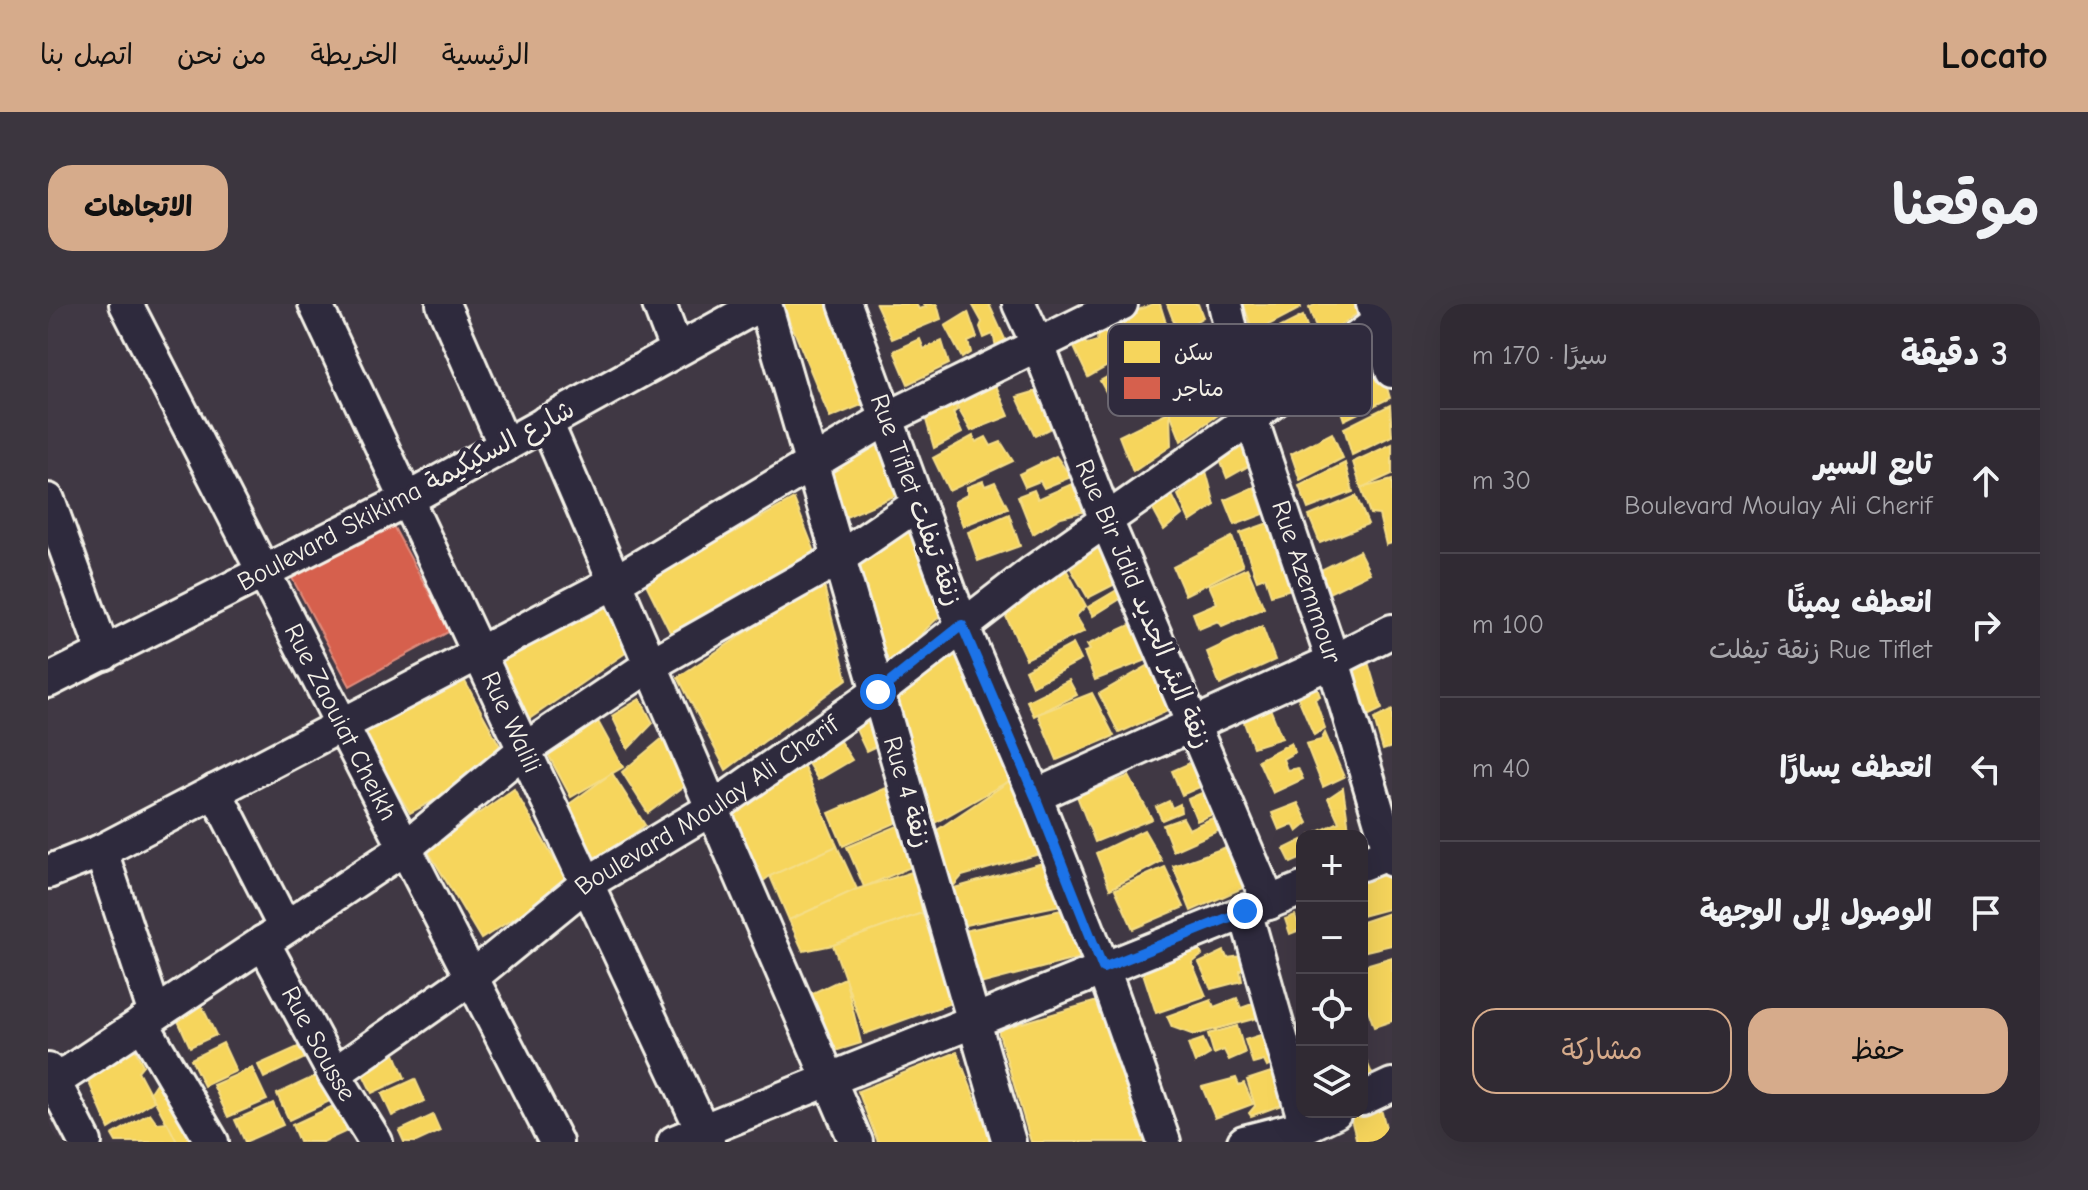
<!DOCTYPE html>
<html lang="ar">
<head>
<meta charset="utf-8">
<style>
  :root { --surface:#302a33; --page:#3c363f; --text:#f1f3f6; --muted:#a8a7ac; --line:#4b464e; --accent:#d6ab8b }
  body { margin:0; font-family:"Comic Neue","Playpen Sans Arabic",sans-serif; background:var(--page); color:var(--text); direction:rtl }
  .controls { position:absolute; right:24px; bottom:24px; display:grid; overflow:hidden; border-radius:16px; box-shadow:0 8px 32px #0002 }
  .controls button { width:72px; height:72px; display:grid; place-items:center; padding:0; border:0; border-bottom:2px solid var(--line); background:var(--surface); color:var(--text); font:40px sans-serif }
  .stop { position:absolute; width:24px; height:24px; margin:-18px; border:6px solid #1a73e8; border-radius:50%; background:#fff }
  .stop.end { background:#1a73e8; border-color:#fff; box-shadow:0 2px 8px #0008 }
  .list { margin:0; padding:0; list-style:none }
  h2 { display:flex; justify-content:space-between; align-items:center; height:104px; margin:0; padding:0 32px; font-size:34px }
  h2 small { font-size:26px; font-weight:400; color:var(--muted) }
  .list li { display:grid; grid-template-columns:52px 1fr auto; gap:24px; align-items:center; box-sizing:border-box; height:144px; padding:0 32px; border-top:2px solid var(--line) }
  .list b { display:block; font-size:30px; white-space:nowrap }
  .list p { margin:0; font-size:26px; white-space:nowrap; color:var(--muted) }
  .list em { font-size:26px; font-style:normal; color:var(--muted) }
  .actions { display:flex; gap:16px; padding:24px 32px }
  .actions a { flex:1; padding:18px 0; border:2px solid var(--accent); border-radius:24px; text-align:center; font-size:28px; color:var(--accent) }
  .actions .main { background:var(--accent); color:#111 }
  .icon { flex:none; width:44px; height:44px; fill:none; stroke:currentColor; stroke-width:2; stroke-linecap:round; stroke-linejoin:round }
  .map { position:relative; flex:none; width:1344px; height:838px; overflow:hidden; direction:ltr; border-radius:24px }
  header { display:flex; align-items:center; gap:48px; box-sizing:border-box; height:112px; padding:0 40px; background:var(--accent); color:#111 }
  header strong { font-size:38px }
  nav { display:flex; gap:44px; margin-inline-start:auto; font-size:28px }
  .intro { display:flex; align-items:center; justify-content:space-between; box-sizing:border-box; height:192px; padding:0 48px }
  h1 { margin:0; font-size:56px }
  .button { padding:20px 36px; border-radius:24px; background:var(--accent); color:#111; font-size:28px; font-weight:700 }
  main { display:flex; gap:48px; padding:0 48px }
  aside { flex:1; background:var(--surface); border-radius:24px; box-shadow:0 8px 32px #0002 }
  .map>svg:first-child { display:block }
  .homes { fill:#f6d55c; stroke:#f5dd86; stroke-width:2 }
  .shops { fill:#d6604d; stroke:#df8c7c; stroke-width:2 }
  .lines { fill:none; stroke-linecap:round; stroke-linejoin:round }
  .minor-casing { stroke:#f4f1e8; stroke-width:38 }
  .minor { stroke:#2f2a3d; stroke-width:32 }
  .route { stroke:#1a73e8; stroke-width:10 }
  .labels { text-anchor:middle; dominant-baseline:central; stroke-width:8; stroke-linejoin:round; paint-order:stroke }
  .street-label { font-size:26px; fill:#f4f1e8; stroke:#2f2a3d }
  .key { fill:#2f2a3d; stroke:#6a6670; stroke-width:2 }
  .key-label { font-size:22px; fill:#f4f1e8 }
</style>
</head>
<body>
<header>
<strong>Locato</strong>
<nav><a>الرئيسية</a><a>الخريطة</a><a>من نحن</a><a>اتصل بنا</a></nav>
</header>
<div class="intro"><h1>موقعنا</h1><a class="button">الاتجاهات</a></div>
<main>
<aside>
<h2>3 دقيقة<small>سيرًا · 170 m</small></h2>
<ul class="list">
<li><svg class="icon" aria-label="ahead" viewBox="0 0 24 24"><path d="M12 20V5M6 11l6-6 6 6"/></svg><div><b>تابع السير</b><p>Boulevard Moulay Ali Cherif</p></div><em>30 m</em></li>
<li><svg class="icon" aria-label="right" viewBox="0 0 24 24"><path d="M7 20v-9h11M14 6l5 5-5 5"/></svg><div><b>انعطف يمينًا</b><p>Rue Tiflet زنقة تيفلت</p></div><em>100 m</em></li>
<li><svg class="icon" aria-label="left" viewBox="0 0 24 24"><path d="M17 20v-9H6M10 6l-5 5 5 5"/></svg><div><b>انعطف يسارًا</b></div><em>40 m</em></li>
<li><svg class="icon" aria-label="arrive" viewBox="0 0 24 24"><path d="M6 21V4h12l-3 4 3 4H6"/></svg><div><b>الوصول إلى الوجهة</b></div></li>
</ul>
<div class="actions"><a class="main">حفظ</a><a>مشاركة</a></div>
</aside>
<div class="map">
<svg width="1344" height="838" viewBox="0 0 1344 838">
  <rect width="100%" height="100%" fill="#403844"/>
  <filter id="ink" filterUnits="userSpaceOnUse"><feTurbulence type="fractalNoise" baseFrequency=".0125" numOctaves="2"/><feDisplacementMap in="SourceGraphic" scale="16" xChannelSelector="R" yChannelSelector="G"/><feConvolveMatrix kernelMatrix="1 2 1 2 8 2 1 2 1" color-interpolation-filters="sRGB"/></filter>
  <g filter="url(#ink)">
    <g class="homes">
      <polygon points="735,0 781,0 821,98 782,114"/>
      <polygon points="828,0 868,0 871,5 878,3 876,0 889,0 893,15 844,35"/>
      <polygon points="924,0 941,0 961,44 949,47 945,30 936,34 932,23 934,18"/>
      <polygon points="1104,0 1112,0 1122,32 1115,36 1128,66 1107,76 1091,51 1076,57 1059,20"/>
      <polygon points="1119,0 1150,0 1155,13 1130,29"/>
      <polygon points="1196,0 1252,0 1253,4 1205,29"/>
      <polygon points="1268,0 1313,0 1314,6 1272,36 1261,4"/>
      <polygon points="920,8 929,34 920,38 923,48 914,54 897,22"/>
      <polygon points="1255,12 1266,43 1222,74 1207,36"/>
      <polygon points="1055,24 1068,50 1063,60 1040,73 1024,39 1034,36 1039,40 1049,37 1050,26"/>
      <polygon points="872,35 876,45 894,37 901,60 860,80 846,47"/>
      <polygon points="1326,39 1342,94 1296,116 1280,68"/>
      <polygon points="1090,56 1102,79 1064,99 1052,77"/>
      <polygon points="1173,61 1187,99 1133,137 1116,93"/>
      <polygon points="946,77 961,112 923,127 907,99"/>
      <polygon points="999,84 1015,118 987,132 969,93"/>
      <polygon points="906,95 909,106 905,109 914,129 886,144 876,109"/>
      <polygon points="1342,101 1344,132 1304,151 1296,124"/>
      <polygon points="1122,107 1123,142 1085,168 1071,132"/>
      <polygon points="1284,129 1295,154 1252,176 1243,150"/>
      <polygon points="1200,131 1211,156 1179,174 1167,143"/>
      <polygon points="925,132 928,138 938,133 943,142 953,138 965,157 901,187 885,154"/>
      <polygon points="831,140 853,189 796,214 774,165"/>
      <polygon points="1344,140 1344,170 1313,184 1305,158"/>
      <polygon points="1008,152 1023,173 996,184 992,177 977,183 971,170"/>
      <polygon points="1297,159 1305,188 1260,205 1251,182"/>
      <polygon points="1158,167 1167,201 1142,218 1130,191"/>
      <polygon points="1344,176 1344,239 1338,241 1331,211 1322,210 1313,184"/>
      <polygon points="935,177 937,182 947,178 960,204 915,222 906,198 919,191 919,183"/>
      <polygon points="1026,179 1038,207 1013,213 985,230 970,192 986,186 990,195"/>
      <polygon points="1206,183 1216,210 1187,221 1177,196"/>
      <polygon points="1124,191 1134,211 1116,226 1104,204"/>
      <polygon points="1308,192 1320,220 1272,239 1261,212"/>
      <polygon points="746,195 767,248 626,336 597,278"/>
      <polygon points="961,210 972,242 930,257 920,228"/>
      <polygon points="865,212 895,309 844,358 834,358 791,254"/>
      <polygon points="1220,219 1243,285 1223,291 1217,273 1209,276 1192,229"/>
      <polygon points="1184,233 1195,262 1137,291 1125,263"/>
      <polygon points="1052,241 1073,277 1040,294 1023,265"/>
      <polygon points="1311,247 1322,269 1279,290 1269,268"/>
      <polygon points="1199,264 1216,304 1174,322 1170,317 1151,325 1145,309 1169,299 1161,281"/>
      <polygon points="1018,265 1038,302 1028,312 1037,327 978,355 955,306"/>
      <polygon points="775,278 799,375 678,466 630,373"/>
      <polygon points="1072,284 1077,292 1045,312 1040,303"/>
      <polygon points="563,289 585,344 481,415 440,354"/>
      <polygon points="1084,320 1099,356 1047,376 1036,348 1042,346 1039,341"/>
      <polygon points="1214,322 1227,356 1172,381 1159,348"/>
      <polygon points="1025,340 1033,356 984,382 977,366"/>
      <polygon points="914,343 966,474 876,525 839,391"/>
      <polygon points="1320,358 1334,405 1309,417 1301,371"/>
      <polygon points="1103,360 1126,404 1071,429 1051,390"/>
      <polygon points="414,372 460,457 362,509 312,424"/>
      <polygon points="1021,376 1029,391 986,412 979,397"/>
      <polygon points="1267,378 1272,392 1267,395 1277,424 1266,431 1248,389"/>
      <polygon points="1044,389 1066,432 1009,456 990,410"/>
      <polygon points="592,395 605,419 580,445 564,412"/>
      <polygon points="1219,397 1234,434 1205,443 1194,413"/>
      <polygon points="1344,406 1344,443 1335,446 1326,415"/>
      <polygon points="822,411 835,439 818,447 805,419"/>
      <polygon points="547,412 575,463 523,493 495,441"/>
      <polygon points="622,428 646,475 600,509 574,468"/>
      <polygon points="1277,429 1296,473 1275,483 1258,440 1273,436"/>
      <polygon points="788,431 804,456 770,476 755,451"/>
      <polygon points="1243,439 1247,448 1235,455 1239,466 1250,464 1255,475 1225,489 1210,456"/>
      <polygon points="752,453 789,542 722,572 707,583 683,502"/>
      <polygon points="1151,455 1161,479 1134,491 1124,467"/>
      <polygon points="564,469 597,521 546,559 513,506"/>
      <polygon points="1081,472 1104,515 1047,538 1029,492"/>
      <polygon points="966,474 1002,547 914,572 896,593 879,533"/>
      <polygon points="845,481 859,514 795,542 781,509"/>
      <polygon points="1167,483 1177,505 1149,517 1140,495"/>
      <polygon points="1295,484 1302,532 1262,532 1291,518 1280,494"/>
      <polygon points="466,485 520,580 433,635 379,545"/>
      <polygon points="1121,497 1124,504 1132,500 1133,508 1114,516 1108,503"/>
      <polygon points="1250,499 1260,519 1249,528 1245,520 1231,526 1224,509"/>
      <polygon points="1175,509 1181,522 1125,547 1115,521 1135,514 1141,525"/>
      <polygon points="859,518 875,558 816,583 799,543"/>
      <polygon points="1096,526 1114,557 1062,585 1048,549"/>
      <polygon points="1254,536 1254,554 1243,559 1236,545"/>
      <polygon points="1187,540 1206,579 1143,607 1125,562"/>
      <polygon points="789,542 809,585 741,616 722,572"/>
      <polygon points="1005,556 1013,601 917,621 903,585"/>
      <polygon points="1336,561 1344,589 1344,604 1314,612 1314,568"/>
      <polygon points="1117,563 1136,603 1085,625 1067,585"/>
      <polygon points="867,567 874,609 785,641 755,647 741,616 809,585"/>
      <polygon points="1023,604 1039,652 928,681 911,628"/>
      <polygon points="1344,608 1344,641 1314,648 1314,618"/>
      <polygon points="874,609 906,698 817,730 785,641"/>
      <polygon points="1247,611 1252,626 1242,630 1237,615"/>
      <polygon points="1151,645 1154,651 1144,659 1158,692 1108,709 1095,669"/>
      <polygon points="1176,647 1179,654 1200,651 1204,667 1192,666 1194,677 1163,685 1151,659"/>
      <polygon points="1344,653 1344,717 1326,723 1314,689 1314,662"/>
      <polygon points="797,674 813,739 777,750 756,693"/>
      <polygon points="150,694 168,731 142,743 125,706"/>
      <polygon points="1189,694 1193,704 1207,699 1213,713 1146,731 1124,723 1119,712 1163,696 1166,703"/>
      <polygon points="1056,695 1098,838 983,838 950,726"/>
      <polygon points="1189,722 1197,749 1181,756 1176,746 1166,750 1160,730"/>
      <polygon points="1225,727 1231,756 1219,763 1216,757 1205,760 1197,736"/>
      <polygon points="1155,735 1162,750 1147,759 1140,740"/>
      <polygon points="175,739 188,767 156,782 143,755"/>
      <polygon points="84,740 95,761 90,767 106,797 61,825 36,767"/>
      <polygon points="252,742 257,754 216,774 210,761"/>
      <polygon points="1314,747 1325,772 1314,776"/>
      <polygon points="909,748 944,838 830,838 810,787"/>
      <polygon points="347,750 357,774 324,789 313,766"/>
      <polygon points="204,764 219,796 180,813 165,781"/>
      <polygon points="1232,765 1242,798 1203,812 1201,809 1207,802 1199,776"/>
      <polygon points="274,769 286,795 241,816 229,790"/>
      <polygon points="118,773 151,833 141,838 129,838 102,788 108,779"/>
      <polygon points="1188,774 1191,781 1196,779 1205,800 1167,814 1154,783"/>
      <polygon points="367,775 377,797 344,812 334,790"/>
      <polygon points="1331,798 1342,838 1309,838 1302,811"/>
      <polygon points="225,799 235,821 197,838 187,816"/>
      <polygon points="287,801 299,827 275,838 251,838 244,821"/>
      <polygon points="102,809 109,819 119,818 129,838 68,838 64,831"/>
      <polygon points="385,811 392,827 368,838 356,838 351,827"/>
    </g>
    <polygon class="shops" points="344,220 402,327 302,382 244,274"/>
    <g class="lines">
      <defs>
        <g id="minor">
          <path id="s1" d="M78,0L508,838"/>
          <path id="s2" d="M267,0L660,838"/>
          <polyline points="395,0 457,142"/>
          <polyline points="611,0 628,45"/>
          <polyline points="717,0 961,838"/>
          <polyline points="797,0 914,321 987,492 1055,664 1116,838"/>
          <polyline points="971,0 990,41 1058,216 1221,599"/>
          <path id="s3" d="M1177,0L1203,114L1285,357L1344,556"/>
          <polyline points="1325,0 1344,67"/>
          <polyline points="498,118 808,838"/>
          <polyline points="0,196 56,350"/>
          <polyline points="0,377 358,196 713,0"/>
          <polyline points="167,487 236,622"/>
          <polyline points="987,492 1285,357 1344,327"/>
          <polyline points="53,547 107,710"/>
          <polyline points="1314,560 1344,548"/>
          <polyline points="0,568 53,547 567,278 838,115 1073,0"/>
          <polyline points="1197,607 1254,808"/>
          <path id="s4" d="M215,638L286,770L328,838"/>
          <polyline points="94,719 164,838"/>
          <polyline points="0,766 37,838"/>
          <path id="s5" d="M286,770L423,674L538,580L665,504L830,388L986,267L1203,114L1344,8"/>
          <polyline points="0,782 357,544 477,445 602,361 791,254 870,200"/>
          <polyline points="1314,795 1344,781"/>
          <polyline points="626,838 1254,585"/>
          <polyline points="1196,838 1258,822 1287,808"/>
        </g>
      </defs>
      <use href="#minor" class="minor-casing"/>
      <use href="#minor" class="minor"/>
    </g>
  </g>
  <g class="lines" filter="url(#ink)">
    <polyline class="route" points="830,388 914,321 987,492 1055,664 1197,607"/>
  </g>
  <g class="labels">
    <g class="street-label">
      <text transform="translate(358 192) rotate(-28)">Boulevard Skikima شارع السكيكيمة</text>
      <text transform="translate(868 196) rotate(70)">Rue Tiflet زنقة تيفلت</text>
      <text stroke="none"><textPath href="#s3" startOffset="290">Rue Azemmour</textPath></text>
      <text transform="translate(1095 300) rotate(67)">Rue Bir Jdid زنقة البئر الجديد</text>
      <text stroke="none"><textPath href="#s1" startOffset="470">Rue Zaouiat Cheikh</textPath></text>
      <text stroke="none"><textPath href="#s2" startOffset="462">Rue Walili</textPath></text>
      <text transform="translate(859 488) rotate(74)">Rue 4 زنقة</text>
      <text stroke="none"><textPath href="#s5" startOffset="460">Boulevard Moulay Ali Cherif</textPath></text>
      <text stroke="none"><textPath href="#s4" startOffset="116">Rue Sousse</textPath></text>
    </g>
  </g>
  <rect x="1060" y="20" width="264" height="92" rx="12" class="key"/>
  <rect x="1076" y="37" width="36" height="22" fill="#f6d55c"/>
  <rect x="1076" y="73" width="36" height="22" fill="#d6604d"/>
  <g class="key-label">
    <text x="1126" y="56">سكن</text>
    <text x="1126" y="92">متاجر</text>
  </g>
</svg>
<div class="controls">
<button>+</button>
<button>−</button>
<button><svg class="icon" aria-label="locate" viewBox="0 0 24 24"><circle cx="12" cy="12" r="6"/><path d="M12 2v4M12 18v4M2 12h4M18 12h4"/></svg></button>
<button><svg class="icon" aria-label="layers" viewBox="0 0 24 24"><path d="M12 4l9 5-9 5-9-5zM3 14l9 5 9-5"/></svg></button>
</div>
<div class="stop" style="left:830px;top:388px"></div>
<div class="stop end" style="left:1197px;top:607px"></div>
</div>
</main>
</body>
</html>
